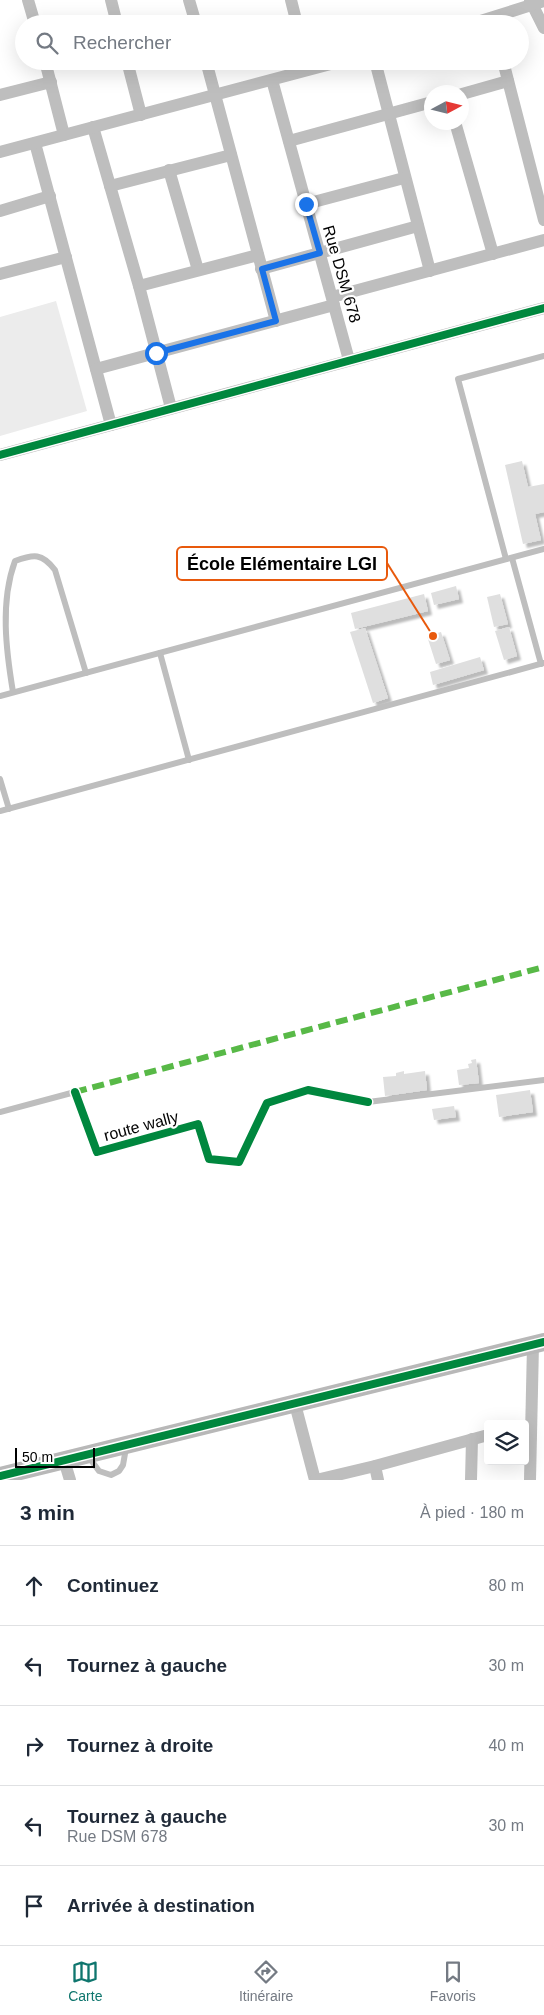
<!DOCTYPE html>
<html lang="fr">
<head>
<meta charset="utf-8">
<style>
  :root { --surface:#fff; --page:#f6f6f7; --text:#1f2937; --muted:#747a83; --line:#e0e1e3; --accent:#0f766e }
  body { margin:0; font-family:Arial,sans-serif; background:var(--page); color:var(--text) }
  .controls { position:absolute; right:15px; bottom:15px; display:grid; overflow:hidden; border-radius:5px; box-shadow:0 5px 20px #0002 }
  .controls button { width:45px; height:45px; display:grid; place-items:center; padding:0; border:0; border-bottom:1px solid var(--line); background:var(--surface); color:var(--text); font:25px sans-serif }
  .compass { position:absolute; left:424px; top:85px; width:45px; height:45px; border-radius:50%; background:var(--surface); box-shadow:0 5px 20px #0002; rotate:83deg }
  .scale { position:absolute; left:15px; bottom:12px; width:80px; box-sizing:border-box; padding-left:5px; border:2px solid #000; border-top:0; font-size:14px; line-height:18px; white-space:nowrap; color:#000; -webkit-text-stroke:4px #fff; paint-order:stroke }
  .stop { position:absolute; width:15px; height:15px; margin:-11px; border:4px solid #1a73e8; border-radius:50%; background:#fff }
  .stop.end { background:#1a73e8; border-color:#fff; box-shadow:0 1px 5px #0008 }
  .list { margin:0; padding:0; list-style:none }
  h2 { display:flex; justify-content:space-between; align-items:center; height:65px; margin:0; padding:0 20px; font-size:21px }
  h2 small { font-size:16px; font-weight:400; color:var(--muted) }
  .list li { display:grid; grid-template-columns:32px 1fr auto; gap:15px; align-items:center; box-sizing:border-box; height:80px; padding:0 20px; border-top:1px solid var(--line) }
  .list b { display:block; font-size:19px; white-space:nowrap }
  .list p { margin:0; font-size:16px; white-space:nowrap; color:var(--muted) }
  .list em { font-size:16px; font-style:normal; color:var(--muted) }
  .icon { flex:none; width:28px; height:28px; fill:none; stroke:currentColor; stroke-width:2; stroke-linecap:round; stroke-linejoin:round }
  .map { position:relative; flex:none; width:544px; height:1480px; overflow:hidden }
  .search { position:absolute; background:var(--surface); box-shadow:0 5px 20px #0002; left:15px; right:15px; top:15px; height:55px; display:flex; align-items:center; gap:12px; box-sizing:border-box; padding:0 18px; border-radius:28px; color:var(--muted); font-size:19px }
  .sheet { height:465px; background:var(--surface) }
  nav { display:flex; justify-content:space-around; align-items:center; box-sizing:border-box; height:70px; border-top:1px solid var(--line); background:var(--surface); font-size:14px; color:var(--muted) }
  nav a { display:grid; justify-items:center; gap:2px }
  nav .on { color:var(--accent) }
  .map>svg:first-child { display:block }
  .green { fill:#ececec }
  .building { fill:#dfdfdf; filter:url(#shadow) }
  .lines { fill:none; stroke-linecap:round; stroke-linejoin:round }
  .path { stroke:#b9b9b9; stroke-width:2; stroke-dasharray:1 2.5; stroke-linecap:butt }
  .lane { stroke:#bebebe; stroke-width:6 }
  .street { stroke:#bebebe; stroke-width:12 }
  .secondary { stroke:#b8b8b8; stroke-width:18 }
  .quiet { stroke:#58b947; stroke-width:6; stroke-dasharray:12 6; stroke-linecap:butt }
  .cycleway-casing { stroke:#fff; stroke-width:11 }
  .cycleway { stroke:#00873e; stroke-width:8 }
  .route { stroke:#1a73e8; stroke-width:6 }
  .labels { text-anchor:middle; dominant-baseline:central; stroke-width:4.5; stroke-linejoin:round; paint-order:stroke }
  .street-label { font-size:16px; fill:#000; stroke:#fff }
  .leader { fill:none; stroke:#e8590c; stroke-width:2 }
  .callout-dot { fill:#e8590c; stroke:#fff; stroke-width:2 }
  .callout { fill:#fff; stroke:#e8590c; stroke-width:2 }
  .callout-label { font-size:18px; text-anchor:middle; font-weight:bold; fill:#000 }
</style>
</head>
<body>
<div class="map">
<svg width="544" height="1480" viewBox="0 0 544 1480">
  <defs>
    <filter id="shadow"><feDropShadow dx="4" dy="4" stdDeviation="1" flood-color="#0004"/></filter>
  </defs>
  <rect width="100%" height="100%" fill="#fff"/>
  <polygon class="green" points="56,301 87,411 0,436 0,317"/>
  <g class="building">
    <polygon points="522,461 528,487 544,484 544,512 535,514 541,540 523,544 505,465"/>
    <polygon points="456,586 459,599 434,605 431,593"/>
    <polygon points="424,594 428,611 355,629 351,613"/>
    <polygon points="500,594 508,624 494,627 487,597"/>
    <polygon points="509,627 517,656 504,660 495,631"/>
    <polygon points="365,628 388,698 373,703 350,632"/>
    <polygon points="441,632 450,660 436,664 427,636"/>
    <polygon points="480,657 484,670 433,685 430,672"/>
    <polygon points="476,1059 479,1083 459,1085 457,1070 469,1068 468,1064 472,1063 471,1060"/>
    <polygon points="404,1071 404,1074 425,1071 427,1090 385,1096 383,1077 396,1076 396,1073"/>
    <polygon points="530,1090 533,1112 499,1117 496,1095"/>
    <polygon points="454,1106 456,1117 434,1120 432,1109"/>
  </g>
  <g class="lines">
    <polyline class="path" points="78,1099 97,1152 198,1124 209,1159 239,1162 267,1103 308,1090 359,1100"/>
    <g class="lane">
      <polyline points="512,558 541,664"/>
      <polyline points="506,559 458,379 544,356"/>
      <polyline points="160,653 189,760"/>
      <path d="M13,692C6,650 0,602 15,561C34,554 42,553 55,570L86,673"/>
      <polyline points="0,696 544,549"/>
      <polyline points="0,779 9,809"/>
      <polyline points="0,811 544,663"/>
      <polyline points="368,1102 544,1080"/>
      <polyline points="0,1112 75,1092"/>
      <polyline points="88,1456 99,1471 111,1475 119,1471 123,1465 126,1448"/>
    </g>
    <g class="street">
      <polyline points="28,0 35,24"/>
      <polyline points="111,0 117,24"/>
      <polyline points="189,0 196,24"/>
      <polyline points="291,0 297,24"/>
      <polyline points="530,0 544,28"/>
      <polyline points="471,24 544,1"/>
      <polyline points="45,61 64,135"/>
      <polyline points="127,61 141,115"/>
      <polyline points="206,61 276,321"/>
      <polyline points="375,61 430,271"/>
      <polyline points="503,61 544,220"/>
      <polyline points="272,80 349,360"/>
      <polyline points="462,94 508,81"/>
      <polyline points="0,95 51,82"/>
      <polyline points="455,122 493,254"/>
      <polyline points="93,127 139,286 171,408"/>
      <polyline points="289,141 432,102"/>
      <polyline points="35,143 111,425"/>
      <polyline points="0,152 342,61"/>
      <polyline points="169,170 198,270"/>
      <polyline points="110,186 231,155"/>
      <polyline points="306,204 404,178"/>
      <polyline points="0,211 50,196"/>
      <polyline points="261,269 418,226"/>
      <polyline points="0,274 66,257"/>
      <polyline points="139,286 258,255"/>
      <polyline points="332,297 544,240"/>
      <polyline points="96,369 334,305"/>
      <polyline points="0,455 544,308"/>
      <polyline points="295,1404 315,1480"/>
      <polyline points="64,1460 70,1480"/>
      <polyline points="375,1466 378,1480"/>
      <polyline points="316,1480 375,1466 488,1435"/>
      <polyline points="471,1480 472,1439"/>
      <polyline points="530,1480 533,1345"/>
    </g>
    <polyline class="secondary" points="0,1476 544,1342"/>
    <polyline class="quiet" points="75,1092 544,967"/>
    <defs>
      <g id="cycleway">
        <polyline points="0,455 544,308"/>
        <polyline points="75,1092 97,1152 198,1124 209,1159 239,1162 267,1103 308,1090 368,1102"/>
        <polyline points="0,1476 544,1342"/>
      </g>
    </defs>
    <use href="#cycleway" class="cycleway-casing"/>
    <use href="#cycleway" class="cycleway"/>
  </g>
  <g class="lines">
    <polyline class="route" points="156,353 276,321 262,269 320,253 306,204"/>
  </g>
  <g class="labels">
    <g class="street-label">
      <text transform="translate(342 274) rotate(74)">Rue DSM 678</text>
      <text transform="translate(141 1126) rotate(-15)">route wally</text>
    </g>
  </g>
  <path class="leader" d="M433 636L387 563"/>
  <circle class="callout-dot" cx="433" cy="636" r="5"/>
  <rect class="callout" x="177" y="547" width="210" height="33" rx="5"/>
  <g class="callout-label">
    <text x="282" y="570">École Elémentaire LGI</text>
  </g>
</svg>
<div class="controls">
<button><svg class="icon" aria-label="layers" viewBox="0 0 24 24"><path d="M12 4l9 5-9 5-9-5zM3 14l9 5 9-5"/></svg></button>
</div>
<svg class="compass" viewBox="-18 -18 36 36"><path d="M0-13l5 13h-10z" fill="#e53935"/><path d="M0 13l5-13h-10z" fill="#747a83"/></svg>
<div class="scale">50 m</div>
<div class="stop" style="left:156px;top:353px"></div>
<div class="stop end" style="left:306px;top:204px"></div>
<div class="search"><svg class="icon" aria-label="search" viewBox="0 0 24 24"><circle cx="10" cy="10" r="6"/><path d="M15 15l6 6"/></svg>Rechercher</div>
</div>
<section class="sheet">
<h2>3 min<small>À pied · 180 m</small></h2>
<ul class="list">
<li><svg class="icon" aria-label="ahead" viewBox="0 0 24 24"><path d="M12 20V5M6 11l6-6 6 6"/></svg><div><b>Continuez</b></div><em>80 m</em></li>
<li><svg class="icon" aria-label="left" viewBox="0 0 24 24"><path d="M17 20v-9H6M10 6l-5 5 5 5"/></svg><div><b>Tournez à gauche</b></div><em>30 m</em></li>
<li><svg class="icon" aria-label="right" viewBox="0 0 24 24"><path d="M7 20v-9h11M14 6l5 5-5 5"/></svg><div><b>Tournez à droite</b></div><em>40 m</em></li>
<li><svg class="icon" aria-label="left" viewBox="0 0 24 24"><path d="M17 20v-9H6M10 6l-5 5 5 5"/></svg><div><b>Tournez à gauche</b><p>Rue DSM 678</p></div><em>30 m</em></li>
<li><svg class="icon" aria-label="arrive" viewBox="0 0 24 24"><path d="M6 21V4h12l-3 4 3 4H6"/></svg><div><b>Arrivée à destination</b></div></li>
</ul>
</section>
<nav>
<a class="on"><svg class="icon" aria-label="map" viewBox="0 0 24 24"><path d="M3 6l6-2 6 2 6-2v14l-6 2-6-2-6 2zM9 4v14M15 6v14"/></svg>Carte</a>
<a><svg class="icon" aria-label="directions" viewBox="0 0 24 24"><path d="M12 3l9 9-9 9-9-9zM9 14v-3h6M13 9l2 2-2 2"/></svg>Itinéraire</a>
<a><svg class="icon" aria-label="saved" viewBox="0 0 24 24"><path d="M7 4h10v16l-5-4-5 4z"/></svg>Favoris</a>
</nav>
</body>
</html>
